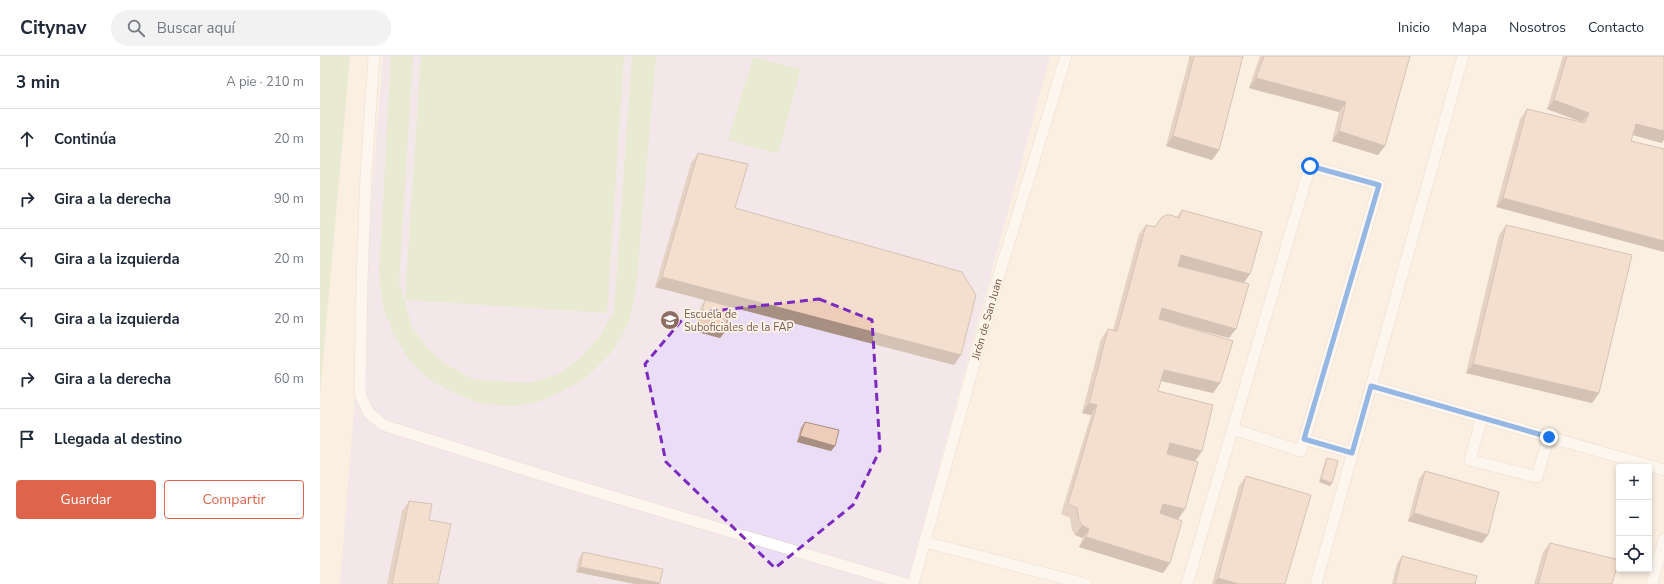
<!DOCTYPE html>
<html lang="es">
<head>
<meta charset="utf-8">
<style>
  :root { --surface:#fff; --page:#f2f2f3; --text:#1f2937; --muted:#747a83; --line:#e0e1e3; --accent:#de644c }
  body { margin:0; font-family:"Nunito Sans",sans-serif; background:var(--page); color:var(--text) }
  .controls { position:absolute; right:12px; bottom:12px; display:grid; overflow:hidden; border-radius:4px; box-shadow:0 2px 6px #0003 }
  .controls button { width:36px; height:36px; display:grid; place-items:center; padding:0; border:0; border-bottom:1px solid var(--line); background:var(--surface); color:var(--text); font:20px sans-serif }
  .stop { position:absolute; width:12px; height:12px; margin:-9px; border:3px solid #1a73e8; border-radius:50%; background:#fff }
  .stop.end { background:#1a73e8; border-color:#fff; box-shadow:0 1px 4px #0008 }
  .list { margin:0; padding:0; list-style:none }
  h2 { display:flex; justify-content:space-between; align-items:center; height:52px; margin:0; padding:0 16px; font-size:17px }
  h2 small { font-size:13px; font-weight:400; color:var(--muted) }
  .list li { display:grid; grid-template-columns:26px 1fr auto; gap:12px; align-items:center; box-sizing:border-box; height:60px; padding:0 16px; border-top:1px solid var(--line) }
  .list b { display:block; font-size:15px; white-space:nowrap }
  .list em { font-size:13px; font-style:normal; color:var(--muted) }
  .actions { display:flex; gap:8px; padding:12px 16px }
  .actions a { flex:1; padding:9px 0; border:1px solid var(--accent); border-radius:4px; text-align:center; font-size:14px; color:var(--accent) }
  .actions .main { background:var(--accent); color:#fff }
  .icon { flex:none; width:22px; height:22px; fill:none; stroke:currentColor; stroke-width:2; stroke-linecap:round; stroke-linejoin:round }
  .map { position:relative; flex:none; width:1344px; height:528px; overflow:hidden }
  header { display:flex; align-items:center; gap:24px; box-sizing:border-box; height:56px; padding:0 20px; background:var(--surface); border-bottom:1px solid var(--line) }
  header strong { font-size:19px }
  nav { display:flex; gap:22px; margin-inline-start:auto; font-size:14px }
  .search { width:280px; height:36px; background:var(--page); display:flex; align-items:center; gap:10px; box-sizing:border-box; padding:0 14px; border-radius:22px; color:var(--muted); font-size:15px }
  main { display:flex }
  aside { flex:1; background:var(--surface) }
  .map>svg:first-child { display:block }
  .education { fill:#ecddf6 }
  .green { fill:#d2e6c0 }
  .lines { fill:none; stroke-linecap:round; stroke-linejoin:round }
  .service-casing { stroke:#decbbd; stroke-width:12 }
  .service { stroke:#fff; stroke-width:11 }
  .wall { fill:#cdafa0 }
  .shaded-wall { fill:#a78f82 }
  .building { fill:#eeccba; stroke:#a78f82 }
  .route { stroke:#1a73e8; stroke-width:5 }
  .marked { fill:none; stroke:#7b2cbf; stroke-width:3; stroke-dasharray:8 5; stroke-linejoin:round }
  .labels { text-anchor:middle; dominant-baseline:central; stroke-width:3.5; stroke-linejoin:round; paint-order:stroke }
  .education-label { font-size:11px; fill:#785e54; stroke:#fef3e6; text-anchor:start }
  .street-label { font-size:11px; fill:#6f5549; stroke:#fef3e6 }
</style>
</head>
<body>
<header>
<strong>Citynav</strong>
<div class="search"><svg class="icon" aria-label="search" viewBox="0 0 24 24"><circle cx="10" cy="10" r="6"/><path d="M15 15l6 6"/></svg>Buscar aquí</div>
<nav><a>Inicio</a><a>Mapa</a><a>Nosotros</a><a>Contacto</a></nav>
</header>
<main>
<aside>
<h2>3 min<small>A pie · 210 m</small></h2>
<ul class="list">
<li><svg class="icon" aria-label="ahead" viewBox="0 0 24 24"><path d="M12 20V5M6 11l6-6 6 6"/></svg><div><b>Continúa</b></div><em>20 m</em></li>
<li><svg class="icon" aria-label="right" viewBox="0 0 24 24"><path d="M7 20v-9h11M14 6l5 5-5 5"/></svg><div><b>Gira a la derecha</b></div><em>90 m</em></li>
<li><svg class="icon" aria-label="left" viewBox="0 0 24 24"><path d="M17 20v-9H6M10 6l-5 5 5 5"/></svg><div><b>Gira a la izquierda</b></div><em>20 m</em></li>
<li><svg class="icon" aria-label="left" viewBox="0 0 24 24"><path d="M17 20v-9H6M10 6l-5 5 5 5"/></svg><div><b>Gira a la izquierda</b></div><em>20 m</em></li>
<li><svg class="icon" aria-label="right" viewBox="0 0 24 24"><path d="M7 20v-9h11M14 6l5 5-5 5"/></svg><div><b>Gira a la derecha</b></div><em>60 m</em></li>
<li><svg class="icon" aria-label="arrive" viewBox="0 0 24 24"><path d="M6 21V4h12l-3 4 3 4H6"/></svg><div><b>Llegada al destino</b></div></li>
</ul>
<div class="actions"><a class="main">Guardar</a><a>Compartir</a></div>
</aside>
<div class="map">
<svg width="1344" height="528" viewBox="0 0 1344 528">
  <rect width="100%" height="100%" fill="#faefe0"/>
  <polygon class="education" points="63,0 730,0 587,528 20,528"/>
  <g class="green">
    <polygon points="0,0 30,0 0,338"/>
    <polygon points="71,0 93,0 79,226 92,271 106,290 125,308 154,323 208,327 239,318 259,303 279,281 294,255 312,0 336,0 316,235 309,267 292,296 266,322 239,337 215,347 194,350 162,348 134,337 110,324 89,304 73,277 63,251 59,218"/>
    <polygon points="101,0 304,0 287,257 85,244"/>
    <polygon points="433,1 481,13 458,98 408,84"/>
  </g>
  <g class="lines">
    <defs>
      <g id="service">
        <polyline points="54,0 46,118 42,225 40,332 41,341 49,357 62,368 69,371 247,427 586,528"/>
        <polyline points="1051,330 1344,414"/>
        <polyline points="1162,361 1150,404 1217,421 1229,381"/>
        <polyline points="984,383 1032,397"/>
        <polyline points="605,486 766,528"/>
        <polyline points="593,528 676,229 746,0"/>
        <polyline points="867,528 990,110 1059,129 981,395 913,373"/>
        <polyline points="996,528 1143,0"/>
        <polyline points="1332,528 1344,483"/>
      </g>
    </defs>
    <use href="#service" class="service-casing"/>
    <use href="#service" class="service"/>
  </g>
  <g class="wall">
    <polygon points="869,0 923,0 899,94 892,104 846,90 869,3"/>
    <polygon points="940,0 1090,0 1058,99 1012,85 1019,56 929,32"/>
    <polygon points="1243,0 1344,0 1344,83 1342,87 1313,79 1176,151 1200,63 1207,53 1262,66 1227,53"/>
    <polygon points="378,97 415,152 634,309 335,231 371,107"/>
    <polygon points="862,154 924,226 909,282 854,268 900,327 893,337 841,325 838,335 882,395 875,405 847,398 865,453 858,463 853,461 850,507 843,517 759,491 763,482 755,479 752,474 750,462 741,458 771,359 762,357 781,283 788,273 793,274 819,178 826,169 835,171 857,161"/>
    <polygon points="1186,169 1279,337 1272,347 1146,317 1179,179"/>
    <polygon points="385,244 404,277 400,282 374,275 381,250"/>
    <polygon points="485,366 515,390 511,395 477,386 481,371"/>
    <polygon points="1007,402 1012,427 1010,430 999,426 1005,405"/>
    <polygon points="1105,415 1162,487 1088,465 1099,423"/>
    <polygon points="926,420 965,528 892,528 919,430"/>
    <polygon points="89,445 109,464 118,528 67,528 82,455"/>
    <polygon points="1230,487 1292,528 1214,528 1223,496"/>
    <polygon points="263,496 340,527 339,528 315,528 256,516 259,502"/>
    <polygon points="1082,500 1155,528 1072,528 1077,508"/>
  </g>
  <g class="shaded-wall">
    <polygon points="936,22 1026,46 1019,56 929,32"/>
    <polygon points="1234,44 1269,57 1262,66 1227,53"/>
    <polygon points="1316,68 1344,75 1344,83 1342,87 1309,78"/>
    <polygon points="1019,75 1065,90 1058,99 1012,85"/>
    <polygon points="853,80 899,94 892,104 846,90"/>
    <polygon points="1183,142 1344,185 1344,196 1176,151"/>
    <polygon points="861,199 930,218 923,228 854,209"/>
    <polygon points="342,221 641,299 634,309 335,231"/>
    <polygon points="842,252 916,273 909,282 835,262"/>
    <polygon points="378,269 404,277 400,282 374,275"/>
    <polygon points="1153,308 1279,337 1272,347 1146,317"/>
    <polygon points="844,314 900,327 893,337 837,324"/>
    <polygon points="769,347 777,349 771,359 762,357"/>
    <polygon points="480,380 515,390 511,395 477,386"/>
    <polygon points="850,387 882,395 875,405 843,397"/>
    <polygon points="1001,423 1012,427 1010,430 999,426"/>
    <polygon points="843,448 865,453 858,463 836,458"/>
    <polygon points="1094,457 1168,479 1162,487 1088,465"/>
    <polygon points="762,469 769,473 763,482 755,479"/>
    <polygon points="766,481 850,507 843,517 759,491"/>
    <polygon points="260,511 340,527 339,528 315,528 256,516"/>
    <polygon points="898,522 919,528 894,528"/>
  </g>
  <g class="building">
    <polygon points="874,0 923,0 899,94 853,80"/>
    <polygon points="944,0 1090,0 1065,90 1019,75 1026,46 936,22"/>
    <polygon points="1247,0 1344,0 1344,75 1316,68 1311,85 1344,93 1344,185 1183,142 1207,53 1265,67 1269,57 1234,44"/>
    <polygon points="378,97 428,108 415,152 642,216 656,239 641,299 342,221"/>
    <polygon points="862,154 942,176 930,218 861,199 858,210 929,228 916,273 842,252 839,263 913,285 900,327 844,314 838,335 893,349 882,395 850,387 847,398 878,406 865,453 843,448 840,457 862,465 850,507 766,481 769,473 762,469 759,464 757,452 748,448 777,349 769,347 788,273 797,275 826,169 835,171 841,162 846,159 851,159 859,162"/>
    <polygon points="1186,169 1312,199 1279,337 1153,308"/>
    <polygon points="385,244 411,251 404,277 378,269"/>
    <polygon points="485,366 519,374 515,390 480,380"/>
    <polygon points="1007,402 1018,405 1012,427 1001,423"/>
    <polygon points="1105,415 1179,436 1168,479 1094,457"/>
    <polygon points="926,420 991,439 965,528 919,528 898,522"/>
    <polygon points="89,445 112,448 109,464 131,468 118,528 72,528"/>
    <polygon points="1230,487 1299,504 1292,528 1218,528"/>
    <polygon points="263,496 343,513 340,527 260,511"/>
    <polygon points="1082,500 1157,520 1155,528 1075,528"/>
  </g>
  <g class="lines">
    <polyline class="route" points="990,110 1059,129 984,383 1032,397 1051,330 1229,381"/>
  </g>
  <path d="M0 0H1344V528H0ZM499,243L552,264L560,394L533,449L455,512L346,406L325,308L367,258Z" fill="#faefe0" fill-opacity=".55" fill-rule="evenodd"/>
  <path class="marked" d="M499,243L552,264L560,394L533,449L455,512L346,406L325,308L367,258Z"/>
  <defs>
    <symbol id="university-disc" viewBox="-11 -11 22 22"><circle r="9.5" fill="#8d6e63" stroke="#fef3e6"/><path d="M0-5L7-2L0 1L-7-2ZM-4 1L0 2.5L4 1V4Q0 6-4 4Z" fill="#fff"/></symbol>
  </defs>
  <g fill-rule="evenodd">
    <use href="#university-disc" x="339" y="253" width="22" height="22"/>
  </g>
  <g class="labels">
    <g class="education-label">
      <text x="364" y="258">Escuela de<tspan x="364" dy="13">Suboficiales de la FAP</tspan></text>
    </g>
    <g class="street-label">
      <text transform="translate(667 263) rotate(-74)">Jirón de San Juan</text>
    </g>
  </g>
</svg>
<div class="controls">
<button>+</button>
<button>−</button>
<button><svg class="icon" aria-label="locate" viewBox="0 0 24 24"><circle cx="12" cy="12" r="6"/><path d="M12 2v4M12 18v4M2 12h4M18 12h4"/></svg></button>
</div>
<div class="stop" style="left:990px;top:110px"></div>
<div class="stop end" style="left:1229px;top:381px"></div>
</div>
</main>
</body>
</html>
